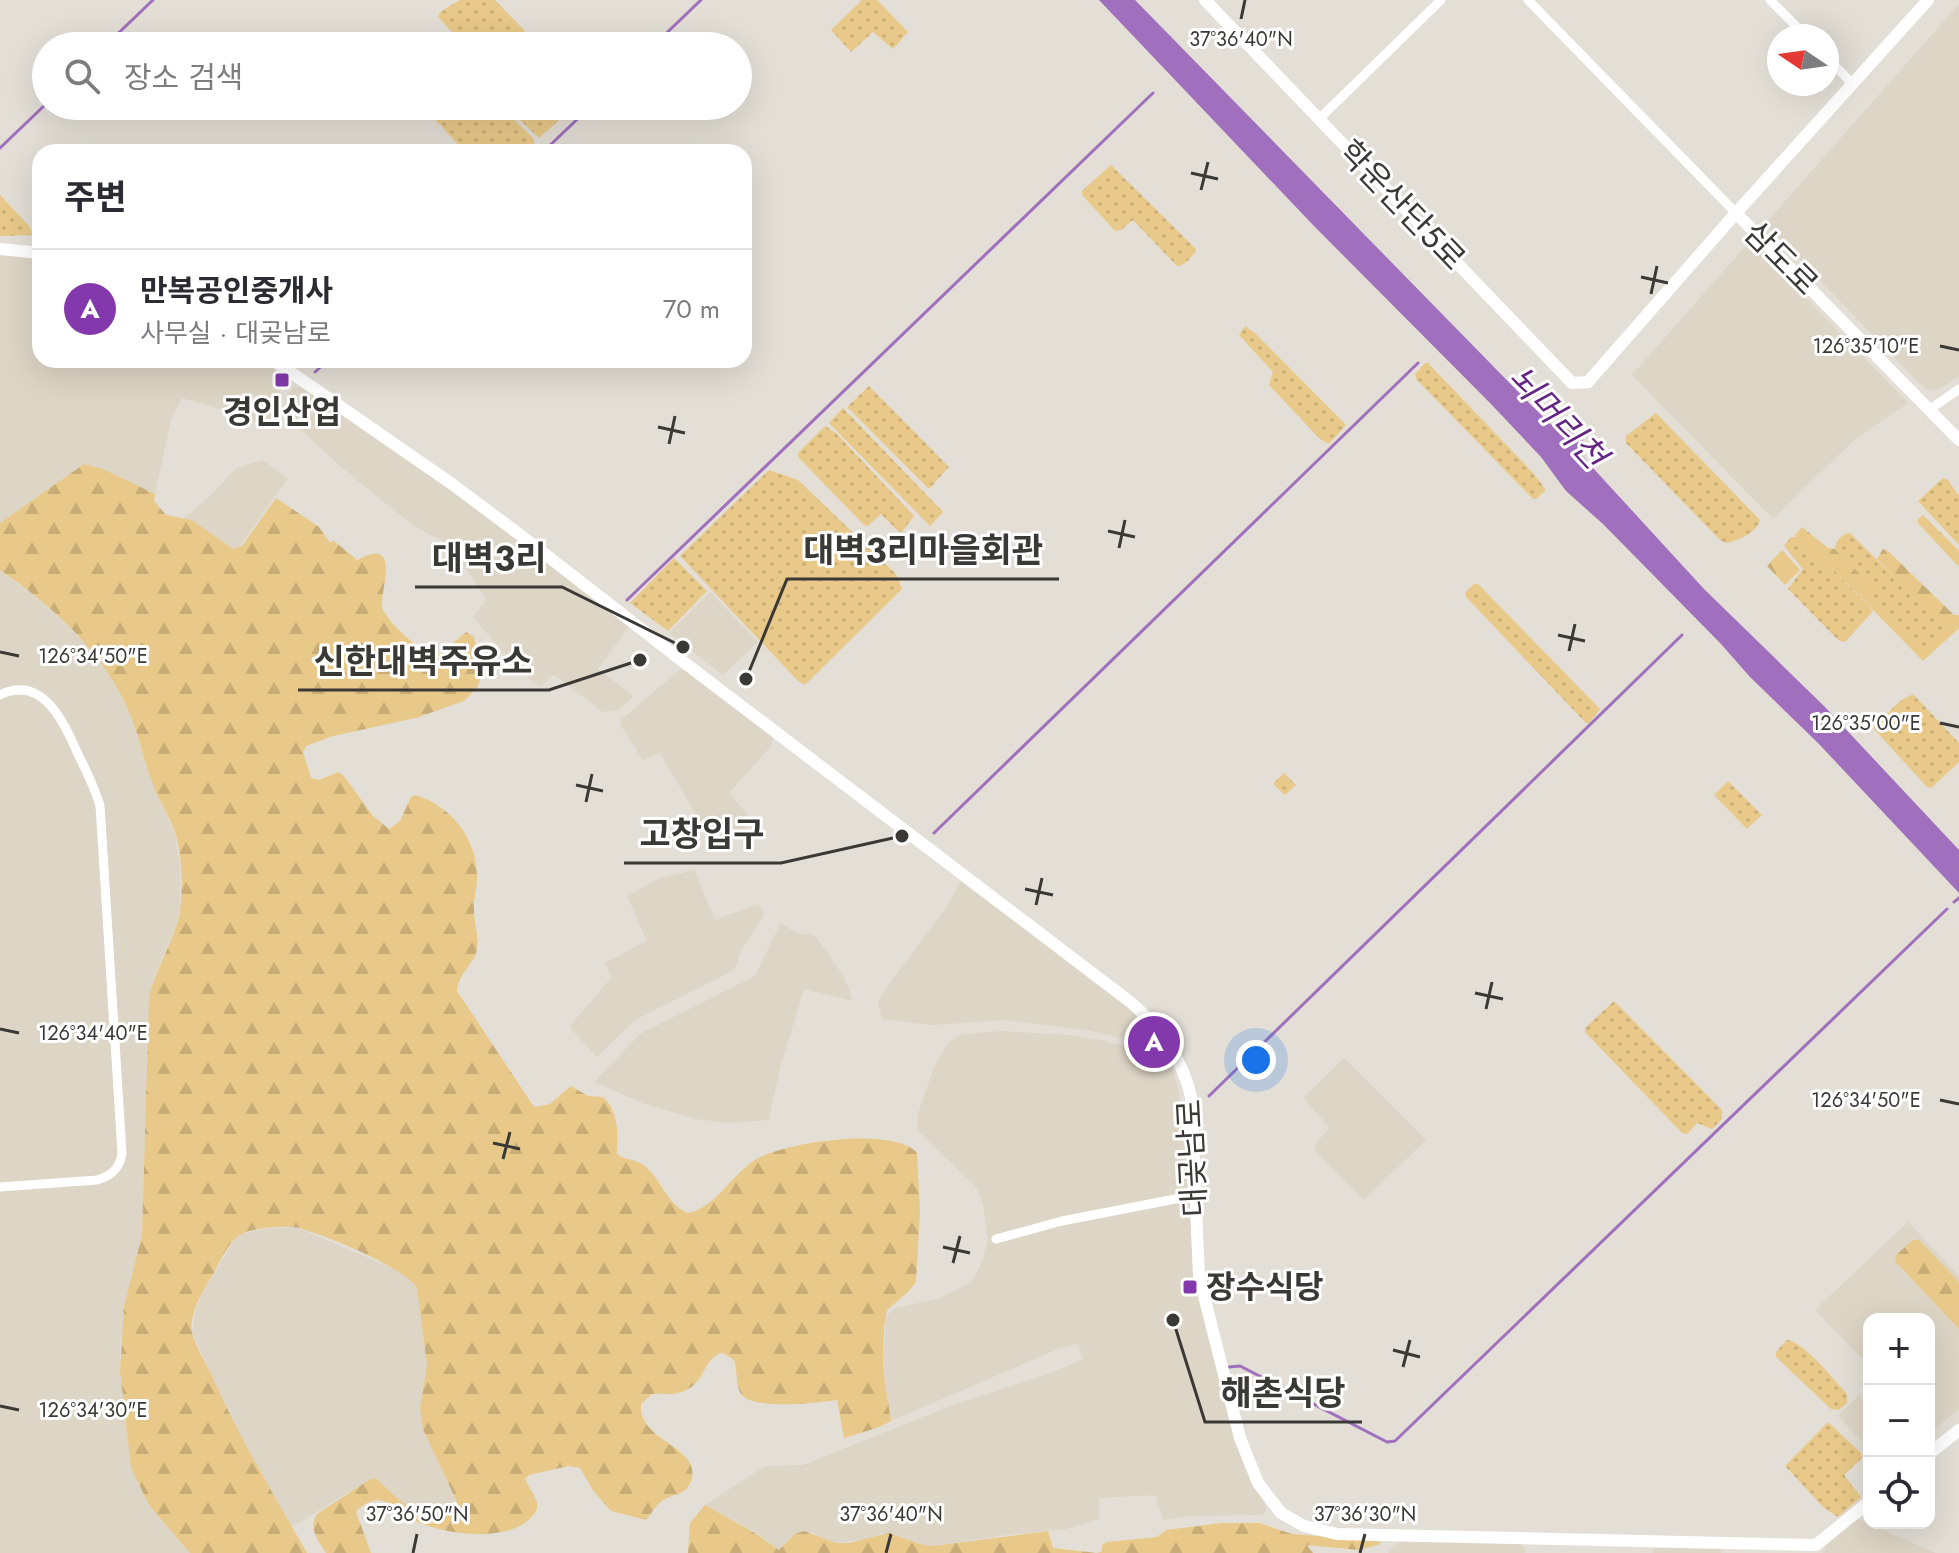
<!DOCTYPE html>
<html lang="ko">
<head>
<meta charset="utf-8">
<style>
  :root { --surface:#fff; --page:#f2f2f3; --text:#2b2b33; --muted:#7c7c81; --line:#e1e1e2; --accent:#8339ab }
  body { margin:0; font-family:Jost,"Noto Sans KR",sans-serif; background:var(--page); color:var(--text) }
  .controls { position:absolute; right:24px; bottom:24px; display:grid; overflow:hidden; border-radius:16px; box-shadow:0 8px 32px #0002 }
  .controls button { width:72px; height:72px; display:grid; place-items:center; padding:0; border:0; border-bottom:2px solid var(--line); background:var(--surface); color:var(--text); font:40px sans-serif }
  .compass { position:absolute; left:1767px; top:24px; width:72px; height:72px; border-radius:50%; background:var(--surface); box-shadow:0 8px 32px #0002; rotate:283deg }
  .you { position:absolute; left:1256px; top:1060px; width:28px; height:28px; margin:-20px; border:6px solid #fff; border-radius:50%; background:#1a73e8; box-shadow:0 0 0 12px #1a73e833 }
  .badge { display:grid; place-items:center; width:52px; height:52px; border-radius:50%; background:var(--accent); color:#fff; font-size:26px; font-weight:700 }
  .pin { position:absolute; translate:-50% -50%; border:4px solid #fff; box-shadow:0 2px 8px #0006 }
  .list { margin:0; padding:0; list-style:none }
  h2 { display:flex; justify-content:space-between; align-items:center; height:104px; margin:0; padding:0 32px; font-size:34px }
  h2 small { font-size:26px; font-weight:400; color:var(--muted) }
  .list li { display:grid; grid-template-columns:52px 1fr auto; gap:24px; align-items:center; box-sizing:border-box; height:120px; padding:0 32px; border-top:2px solid var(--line) }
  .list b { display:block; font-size:30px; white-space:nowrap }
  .list p { margin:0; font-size:26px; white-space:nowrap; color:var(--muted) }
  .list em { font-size:26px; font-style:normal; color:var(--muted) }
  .icon { flex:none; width:44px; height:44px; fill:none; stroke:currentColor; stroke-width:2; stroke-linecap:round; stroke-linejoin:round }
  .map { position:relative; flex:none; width:1959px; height:1553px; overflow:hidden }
  .search { position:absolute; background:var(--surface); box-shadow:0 8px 32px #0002; left:32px; top:32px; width:720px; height:88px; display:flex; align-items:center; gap:20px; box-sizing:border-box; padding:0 28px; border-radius:44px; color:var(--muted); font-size:30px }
  .panel { position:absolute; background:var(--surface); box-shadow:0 8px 32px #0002; left:32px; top:144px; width:720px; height:224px; border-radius:24px }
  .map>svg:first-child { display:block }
  .built { fill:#ddd5c5 }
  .forest { fill:url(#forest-firs) }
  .park { fill:url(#park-dots) }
  .water { fill:#a06fbd }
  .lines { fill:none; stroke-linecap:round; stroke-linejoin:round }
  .stream { stroke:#a06fbd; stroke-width:3 }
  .minor { stroke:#fff; stroke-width:9 }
  .tertiary { stroke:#fff; stroke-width:12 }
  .ticks { fill:none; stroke:#3b3936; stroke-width:3 }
  .poi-dot { fill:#8339ab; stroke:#fff; stroke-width:3 }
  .labels { text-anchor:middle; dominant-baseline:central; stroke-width:6; stroke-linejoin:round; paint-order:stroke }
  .street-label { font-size:32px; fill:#3b3936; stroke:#fff }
  .poi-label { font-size:32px; font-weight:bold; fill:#3b3936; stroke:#fff }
  .water-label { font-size:34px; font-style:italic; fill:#642584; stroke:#fff }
  .ticks-label { font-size:20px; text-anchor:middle; fill:#3b3936; stroke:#fff; stroke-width:6; stroke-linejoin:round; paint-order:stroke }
  .leader { fill:none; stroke:#3b3936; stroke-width:3 }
  .callout-dot { fill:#3b3936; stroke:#fff; stroke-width:3 }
  .callout-label { font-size:34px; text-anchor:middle; font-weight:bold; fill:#3b3936; stroke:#fff; stroke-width:6; stroke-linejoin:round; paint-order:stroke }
</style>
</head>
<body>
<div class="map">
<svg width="1959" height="1553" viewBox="0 0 1959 1553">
  <defs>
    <pattern id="forest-firs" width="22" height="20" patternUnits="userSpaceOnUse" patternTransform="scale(2)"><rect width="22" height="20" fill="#e9c989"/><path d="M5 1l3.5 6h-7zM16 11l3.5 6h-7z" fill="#c9ad77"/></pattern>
    <pattern id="park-dots" width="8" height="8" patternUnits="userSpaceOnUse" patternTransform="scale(2)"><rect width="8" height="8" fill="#e9c989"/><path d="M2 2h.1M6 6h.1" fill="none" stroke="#c9ad77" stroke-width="1.8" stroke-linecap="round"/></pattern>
  </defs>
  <rect width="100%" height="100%" fill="#e3dfd6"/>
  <g class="built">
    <polygon points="1959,4 1959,376 1938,390 1925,389 1765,224"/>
    <polygon points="1750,241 1908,403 1854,440 1773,519 1632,375"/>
    <polygon points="0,253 40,258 40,360 260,360 278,372 284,383 271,413 275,431 241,415 182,398 171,420 155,494 103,469 84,464 0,523"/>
    <polygon points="301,387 438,480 630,626 598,669 634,696 618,710 603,712 556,676 550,676 541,687 517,668 473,617 486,600 458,555 445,542 416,527 395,511 340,466 285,415 284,409 289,393 294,388"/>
    <polygon points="263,460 288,478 238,549 233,549 192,520 185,518 211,495 236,468"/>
    <polygon points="0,570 47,606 92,650 110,675 128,708 152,782 175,834 180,871 180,909 175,929 155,974 149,997 142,1235 120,1343 120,1371 131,1468 149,1505 190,1553 0,1553"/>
    <polygon points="710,592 758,642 723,675 669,633"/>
    <polygon points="679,670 686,670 773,735 772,745 729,793 753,821 723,852 708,835 660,753 643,760 621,726 621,720"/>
    <polygon points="694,870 715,920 758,904 764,912 763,917 742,949 734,970 635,1020 597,1057 569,1027 611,978 605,963 647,941 627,896 658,879"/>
    <polygon points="961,882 1128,1006 1153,1030 1146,1042 1142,1043 1087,1030 1005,1020 931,1025 882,1019 878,1001 882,994 943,912"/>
    <polygon points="780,924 800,934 812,934 817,938 844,977 853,1001 804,989 780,1068 769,1120 727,1123 696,1119 645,1104 594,1082 640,1034 755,976"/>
    <polygon points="1001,1031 1069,1035 1104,1041 1136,1049 1170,1062 1178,1089 1185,1134 1195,1280 1234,1435 1244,1465 1266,1507 1265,1513 1261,1515 1189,1516 1163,1520 1155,1495 1099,1498 1099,1519 1067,1529 1012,1534 933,1546 923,1545 897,1535 882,1533 868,1539 836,1543 825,1541 813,1533 795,1534 779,1550 753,1531 705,1505 765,1466 803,1465 950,1406 1054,1372 1083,1359 1078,1344 1058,1349 891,1421 883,1369 886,1316 896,1308 940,1298 966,1285 974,1278 982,1262 988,1239 983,1204 977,1188 917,1130 918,1114 934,1067 948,1044 955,1037 966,1034"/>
    <polygon points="1344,1058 1426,1140 1364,1200 1316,1152 1314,1148 1316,1143 1330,1128 1305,1100 1305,1096"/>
    <polygon points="1908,1222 1959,1276 1959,1409 1935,1429 1929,1425 1929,1319 1869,1319 1869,1366 1815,1310"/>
    <polygon points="296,1227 397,1270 412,1279 417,1288 427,1365 420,1408 423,1429 458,1501 453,1508 420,1512 405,1506 377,1479 372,1478 292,1527 233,1424 192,1332 196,1309 206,1286 233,1242 241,1234 263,1229"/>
    <polygon points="1859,1395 1869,1406 1869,1449 1838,1416"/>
    <polygon points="1857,1519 1936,1553 1823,1553 1827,1544"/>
    <polygon points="1399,1542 1519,1544 1525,1548 1525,1553 1388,1553"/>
    <polygon points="1653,1548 1721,1549 1721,1553 1653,1553"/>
  </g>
  <g class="forest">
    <path d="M84,464L103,469L155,494L154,501L166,515L192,520L233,549L242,546L276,498L319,527L330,543L333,540L357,560C361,559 364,556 368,555C401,545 377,598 383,610C393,628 413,643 429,655L440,654L466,632L474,637L481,672L480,680L477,688L464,701L416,718L333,736L306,746L303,752L311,778L319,780L338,772L344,776L373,816L389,829L400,821L411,797L415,795C452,806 478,840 477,879C477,889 473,899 474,910C474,925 480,937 476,953C471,967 458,975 457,991L534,1107L550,1104L571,1086L588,1096L603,1097C619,1111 618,1135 617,1154C626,1161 639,1159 647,1168C662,1182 667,1203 687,1213C715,1209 732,1174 755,1160C784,1142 894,1126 917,1153L920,1210L916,1282L908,1292L887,1310L884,1327L883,1369L891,1421L877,1428L844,1438L837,1400C817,1403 758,1410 743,1396C735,1389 738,1370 734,1360L723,1353C703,1356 706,1383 684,1391C673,1396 663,1393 652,1394L641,1404C638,1443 703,1446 691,1481C686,1496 673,1493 662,1501C656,1505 651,1514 646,1520L611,1511L594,1492L580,1468L569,1466L529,1475L525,1479L537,1502V1509C518,1546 447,1535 415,1521C404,1516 395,1505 383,1501C374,1498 361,1505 356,1512L371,1553H326C318,1540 308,1529 317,1514L372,1478L377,1479C408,1508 409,1515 453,1508L457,1502L423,1429L420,1408L427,1365L417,1288C404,1267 325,1235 299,1228C287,1225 250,1228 240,1235C226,1244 218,1267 209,1281C201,1294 189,1316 192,1332C195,1346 206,1363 212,1376C239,1438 274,1495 307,1553H190L149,1505L131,1468L120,1371L124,1307L142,1235L149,997C156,967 175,940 180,911C183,888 182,854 175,832C169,815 158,799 152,782C143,758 138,731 127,707C101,650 51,605 0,570V523Z"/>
    <polygon points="1923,515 1959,551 1959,567 1918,523 1918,519"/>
    <polygon points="1802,527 1828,548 1835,549 1870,584 1871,590 1946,631 1877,559 1883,549 1887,550 1954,615 1959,615 1959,628 1923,661 1831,567 1822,565 1796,537 1795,535"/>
    <polygon points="1782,550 1800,570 1785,585 1767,566"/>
    <polygon points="1913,1240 1919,1240 1959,1282 1959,1329 1895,1261 1896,1255"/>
    <polygon points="705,1505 753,1532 779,1550 795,1534 804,1531 836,1543 849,1543 889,1533 923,1545 933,1546 1048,1531 1053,1548 1097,1553 1102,1551 1102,1545 1107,1542 1157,1537 1166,1530 1222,1523 1259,1523 1292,1534 1378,1541 1381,1544 1359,1550 1307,1545 1313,1553 688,1553 690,1523"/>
  </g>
  <g class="park">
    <polygon points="460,0 495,0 539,46 465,46 438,17 440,12"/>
    <polygon points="862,0 877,0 908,32 893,49 873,32 851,52 831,30"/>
    <polygon points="437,106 478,106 488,114 496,106 500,106 534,139 534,143 526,152 465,152 431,115"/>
    <polygon points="505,106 575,106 539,138"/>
    <path d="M1111,165L1196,249C1194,256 1183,267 1177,266L1133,220L1121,230L1115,231L1082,195V191Z"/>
    <polygon points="0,195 30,227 33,235 0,236"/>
    <polygon points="1245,326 1255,333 1346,425 1329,444 1320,439 1269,385 1273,372 1239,335"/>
    <polygon points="1425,363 1428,363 1534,474 1546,490 1536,499 1533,499 1416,379 1415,374"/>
    <polygon points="869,386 949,467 929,489 847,407"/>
    <polygon points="843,408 943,512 930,526 829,423"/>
    <path d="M1656,413L1760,520C1755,534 1740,539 1727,543L1721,541L1626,443V436Z"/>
    <polygon points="825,426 836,433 914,516 902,532 898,531 881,514 868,526 864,525 799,458 798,453"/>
    <polygon points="769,470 798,480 896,574 902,589 805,685 798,681 680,556"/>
    <polygon points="1943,478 1948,480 1959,496 1959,545 1918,501"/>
    <path d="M1850,533L1944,627V634L1926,652L1872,598L1869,592L1870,584L1835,549C1835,541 1843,533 1850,533Z"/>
    <polygon points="1791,537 1796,537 1822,565 1831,567 1873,611 1845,642 1838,640 1788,589 1803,569 1784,546"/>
    <polygon points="674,558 707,591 668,631 630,603"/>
    <polygon points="1474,584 1478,584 1600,709 1589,723 1586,723 1466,597 1465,593"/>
    <polygon points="1913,694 1959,743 1959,762 1931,788 1927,787 1873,728 1900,701"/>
    <polygon points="1284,773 1296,785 1285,795 1273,784"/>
    <polygon points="1728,781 1762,815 1747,829 1714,795"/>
    <polygon points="1614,1001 1722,1110 1722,1119 1712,1129 1697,1123 1687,1134 1682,1133 1585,1032 1585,1028"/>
    <path d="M1787,1340C1804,1342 1834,1380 1847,1394V1403L1839,1410L1831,1409L1776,1357V1352Z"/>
    <polygon points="1828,1422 1861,1453 1862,1458 1844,1475 1861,1497 1838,1517 1824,1508 1786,1467 1786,1465"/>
  </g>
  <polygon class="water" points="1099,0 1135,0 1533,407 1559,432 1576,427 1586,446 1583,456 1593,468 1704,589 1825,707 1959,850 1959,893 1818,743 1750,677 1721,644 1603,524 1566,491 1541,457 1490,403 1313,225"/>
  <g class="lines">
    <g class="stream">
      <polyline points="105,46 153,0"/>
      <polyline points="653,46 701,0"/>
      <polyline points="0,148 46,104"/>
      <polyline points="543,152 591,106"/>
      <polyline points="315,372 328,360"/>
      <polyline points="627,600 1153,93"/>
      <polyline points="934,833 1418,363"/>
      <polyline points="1954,902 1959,898"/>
      <polyline points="1209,1096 1682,635"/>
      <polyline points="1229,1367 1240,1366 1387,1442 1395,1441 1947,909"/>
    </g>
    <g class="minor">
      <polyline points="1528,0 1736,213"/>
      <polyline points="1770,0 1806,36"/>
      <polyline points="1827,58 1853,84"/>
      <polyline points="1319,119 1441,0"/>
      <polyline points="1929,410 1959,389"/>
      <path d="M0,695C43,674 64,723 78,754C86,771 95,788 100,806L122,1153C120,1168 112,1176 97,1180L0,1187"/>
      <polyline points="996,1239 1062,1221 1196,1195"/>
    </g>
    <g class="tertiary">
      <polyline points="1205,0 1572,383 1588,382 1736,213"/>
      <polyline points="1928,0 1736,213 1959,440"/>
      <polyline points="0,249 40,253"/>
      <path d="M273,360L452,484L527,540L681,660L1129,1001C1160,1027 1182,1057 1191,1097L1199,1276L1240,1438L1258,1483L1281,1513L1304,1526L1337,1534L1816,1545L1869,1502"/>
      <polyline points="1929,1454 1959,1430"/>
    </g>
  </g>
  <path class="ticks" d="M1241,19L1245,0M1191,173L1218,179M1201,190L1208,162M1641,277L1668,283M1651,294L1657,266M1940,346L1959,350M658,427L685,433M669,444L675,416M1108,531L1135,537M1119,548L1125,520M1558,635L1585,641M1569,651L1575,624M0,652L19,656M1940,723L1959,727M576,785L603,791M586,802L592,774M1025,889L1053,895M1036,905L1042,878M1475,993L1503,999M1486,1009L1492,982M0,1029L19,1033M1940,1100L1959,1104M493,1143L520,1149M503,1159L510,1132M943,1247L970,1253M953,1263L960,1236M1393,1350L1420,1357M1403,1367L1410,1340M0,1406L19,1410M413,1553L417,1534M886,1553L891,1534M1360,1553L1365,1534"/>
  <g class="poi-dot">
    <rect x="274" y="372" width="16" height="16" rx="4"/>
    <rect x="1182" y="1279" width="16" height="16" rx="4"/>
  </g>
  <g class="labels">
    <g class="street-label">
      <text transform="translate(1402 205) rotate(46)">학운산단5로</text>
      <text transform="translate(1781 258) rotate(45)">삼도로</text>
      <text transform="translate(1192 1158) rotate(-93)">대곶남로</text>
    </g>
    <g class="poi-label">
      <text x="282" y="412">경인산업</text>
      <text x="1206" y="1287" text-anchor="start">장수식당</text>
    </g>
    <g class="water-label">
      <text transform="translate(1557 417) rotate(47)">뇌머리천</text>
    </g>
  </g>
  <g class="ticks-label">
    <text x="1241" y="46">37°36'40"N</text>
    <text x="1866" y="353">126°35'10"E</text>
    <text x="93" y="663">126°34'50"E</text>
    <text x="1866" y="730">126°35'00"E</text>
    <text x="93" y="1040">126°34'40"E</text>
    <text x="1866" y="1107">126°34'50"E</text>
    <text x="93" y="1417">126°34'30"E</text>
    <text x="417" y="1521">37°36'50"N</text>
    <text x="891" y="1521">37°36'40"N</text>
    <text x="1365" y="1521">37°36'30"N</text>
  </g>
  <path class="leader" d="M746 679L787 579H1059M683 647L562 587H415M640 660L549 690H298M902 836L781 863H624M1173 1320L1205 1422H1362"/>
  <g class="callout-dot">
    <circle cx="746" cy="679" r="8"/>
    <circle cx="683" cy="647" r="8"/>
    <circle cx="640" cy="660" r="8"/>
    <circle cx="902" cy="836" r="8"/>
    <circle cx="1173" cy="1320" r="8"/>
  </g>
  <g class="callout-label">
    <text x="923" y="562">대벽3리마을회관</text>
    <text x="489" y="570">대벽3리</text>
    <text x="423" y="673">신한대벽주유소</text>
    <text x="702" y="846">고창입구</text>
    <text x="1283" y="1405">해촌식당</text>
  </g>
</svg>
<div class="controls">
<button>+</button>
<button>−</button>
<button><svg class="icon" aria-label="locate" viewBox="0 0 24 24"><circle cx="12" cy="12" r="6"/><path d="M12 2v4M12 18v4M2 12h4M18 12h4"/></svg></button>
</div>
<svg class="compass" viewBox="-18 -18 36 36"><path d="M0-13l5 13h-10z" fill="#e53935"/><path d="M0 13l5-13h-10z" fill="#7c7c81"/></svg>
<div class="you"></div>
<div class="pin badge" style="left:1154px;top:1042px">A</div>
<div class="search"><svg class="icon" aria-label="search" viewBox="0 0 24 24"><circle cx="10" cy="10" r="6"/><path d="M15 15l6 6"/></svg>장소 검색</div>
<section class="panel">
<h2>주변<small></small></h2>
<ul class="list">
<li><span class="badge">A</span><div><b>만복공인중개사</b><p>사무실 · 대곶남로</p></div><em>70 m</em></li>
</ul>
</section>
</div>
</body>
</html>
